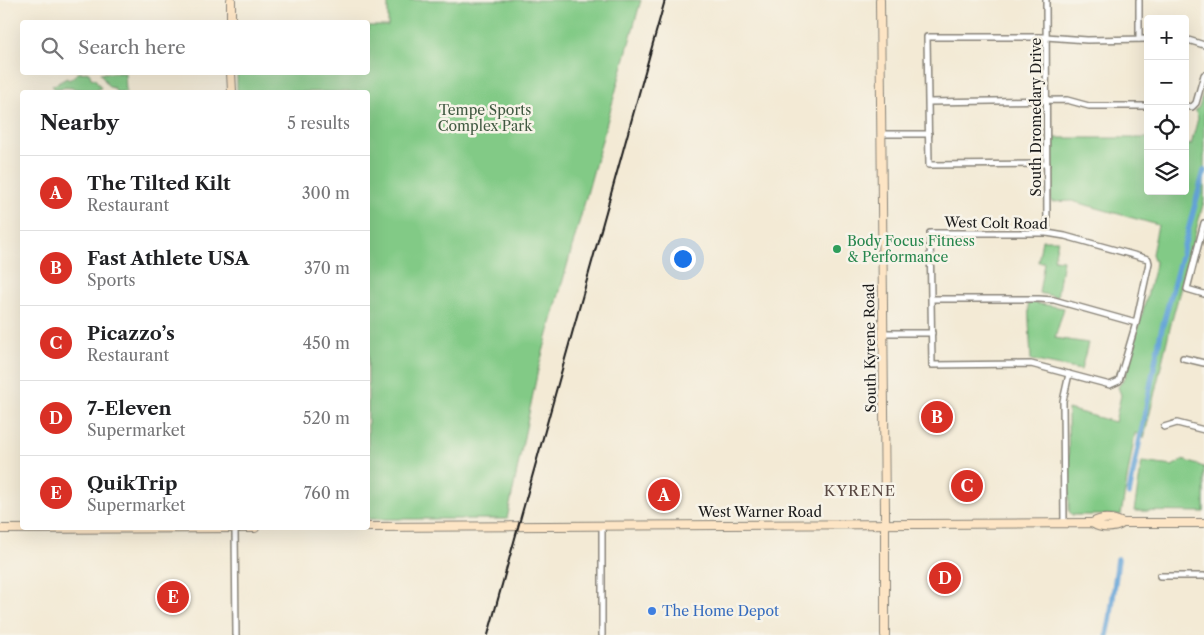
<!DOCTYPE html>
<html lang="en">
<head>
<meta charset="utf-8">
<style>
  :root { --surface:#fff; --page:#f2f2f2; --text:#202124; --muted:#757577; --line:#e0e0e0; --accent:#d93025 }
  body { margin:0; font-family:"Libre Caslon Text",serif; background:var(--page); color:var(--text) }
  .controls { position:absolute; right:15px; top:15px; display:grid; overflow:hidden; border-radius:5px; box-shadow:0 5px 20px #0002 }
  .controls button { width:45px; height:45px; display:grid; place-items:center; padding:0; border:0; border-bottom:1px solid var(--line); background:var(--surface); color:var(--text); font:25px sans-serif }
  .you { position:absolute; left:682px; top:258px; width:18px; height:18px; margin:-12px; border:4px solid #fff; border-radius:50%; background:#1a73e8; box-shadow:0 0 0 8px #1a73e833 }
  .badge { display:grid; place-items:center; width:32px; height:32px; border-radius:50%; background:var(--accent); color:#fff; font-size:16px; font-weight:700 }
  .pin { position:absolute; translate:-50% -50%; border:2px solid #fff; box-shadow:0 1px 5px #0006 }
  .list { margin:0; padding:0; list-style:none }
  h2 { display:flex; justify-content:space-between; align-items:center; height:65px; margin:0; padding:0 20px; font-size:21px }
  h2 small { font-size:16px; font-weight:400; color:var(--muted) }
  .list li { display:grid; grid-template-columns:32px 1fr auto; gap:15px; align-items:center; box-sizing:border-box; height:75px; padding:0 20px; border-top:1px solid var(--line) }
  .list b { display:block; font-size:19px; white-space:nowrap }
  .list p { margin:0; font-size:16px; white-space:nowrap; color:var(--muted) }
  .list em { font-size:16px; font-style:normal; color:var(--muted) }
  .icon { flex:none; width:28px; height:28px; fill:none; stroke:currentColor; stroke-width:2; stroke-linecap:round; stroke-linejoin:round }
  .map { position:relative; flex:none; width:1204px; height:635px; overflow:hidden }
  .search { position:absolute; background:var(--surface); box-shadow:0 5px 20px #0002; left:20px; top:20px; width:350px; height:55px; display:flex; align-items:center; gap:12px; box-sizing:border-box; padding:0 18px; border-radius:5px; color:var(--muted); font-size:19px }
  .panel { position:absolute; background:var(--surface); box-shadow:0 5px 20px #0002; left:20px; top:90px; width:350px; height:440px; border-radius:5px }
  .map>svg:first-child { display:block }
  .green { fill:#82ca86; stroke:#4f7351 }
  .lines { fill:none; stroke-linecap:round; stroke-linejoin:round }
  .canal { stroke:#65a4d8; stroke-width:5.5 }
  .street-casing { stroke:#888378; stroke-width:8 }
  .secondary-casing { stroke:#888378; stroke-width:10 }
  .street { stroke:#fff; stroke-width:5 }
  .secondary { stroke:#fde5c5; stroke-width:8 }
  .rail { stroke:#1c1c1c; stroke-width:2 }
  .leisure-dot { fill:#2e9e5b; stroke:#f7f3e8; stroke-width:2 }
  .shop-dot { fill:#3f7fe0; stroke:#f7f3e8; stroke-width:2 }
  .labels { text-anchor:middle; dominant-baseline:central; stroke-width:5; stroke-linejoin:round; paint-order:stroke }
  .park-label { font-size:14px; fill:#405941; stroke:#f7f3e8 }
  .street-label { font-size:14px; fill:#1c1c1c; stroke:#f7f3e8 }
  .leisure-label { font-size:14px; fill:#27864d; stroke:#f7f3e8; text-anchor:start }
  .shop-label { font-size:14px; fill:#366cbe; stroke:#f7f3e8; text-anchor:start }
  .neighbourhood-label { font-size:15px; letter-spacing:1px; fill:#5a4943; stroke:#f7f3e8 }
</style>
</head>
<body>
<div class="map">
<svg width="1204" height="635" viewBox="0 0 1204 635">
  <rect width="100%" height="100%" fill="#f7f3e8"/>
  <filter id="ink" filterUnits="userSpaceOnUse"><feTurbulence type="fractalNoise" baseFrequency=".02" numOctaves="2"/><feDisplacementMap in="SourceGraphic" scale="10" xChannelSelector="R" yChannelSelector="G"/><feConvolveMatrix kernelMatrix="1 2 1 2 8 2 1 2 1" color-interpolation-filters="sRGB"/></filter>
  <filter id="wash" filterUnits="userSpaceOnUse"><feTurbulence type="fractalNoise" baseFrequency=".0096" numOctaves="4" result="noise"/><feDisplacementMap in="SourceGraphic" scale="20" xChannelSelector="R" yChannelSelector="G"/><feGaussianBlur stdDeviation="1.12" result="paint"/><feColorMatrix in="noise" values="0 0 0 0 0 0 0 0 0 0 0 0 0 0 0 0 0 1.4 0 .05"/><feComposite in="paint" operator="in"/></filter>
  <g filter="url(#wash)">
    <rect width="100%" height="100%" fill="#f3ead5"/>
    <g class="green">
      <polygon points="388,0 641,0 538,370 507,519 368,519 368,92 237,92 237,73 368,72 368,26 388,26"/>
      <path d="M89,72L91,78L95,79L101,88C93,92 81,90 72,88C67,87 60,88 55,89L52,86L67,78L69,80L78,73Z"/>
      <polygon points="100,73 125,73 126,92 116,92 114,88 109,87"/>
      <polygon points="1204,90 1204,201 1171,324 1144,438 1135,433 1121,515 1072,515 1069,511 1068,409 1115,422 1121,395 1118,387 1125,377 1154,270 1155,262 1152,254 1158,225 1072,201 1051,202 1051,138 1148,138 1148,191 1185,191 1185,144 1191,145 1198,118 1195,110 1199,107"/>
      <polygon points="1042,240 1058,240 1054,259 1063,260 1057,297 1039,293 1044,262 1038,262"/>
      <polygon points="1028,302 1064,308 1055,338 1088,343 1081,370 1031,360"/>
      <polygon points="1183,460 1204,467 1204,512 1134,511 1142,462 1172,466"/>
    </g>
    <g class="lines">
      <g class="canal">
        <polyline points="1129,494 1161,332 1204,171"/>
        <polyline points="1107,635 1110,621 1118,559"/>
      </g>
    </g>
  </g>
  <g filter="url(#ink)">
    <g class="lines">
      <defs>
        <g id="street">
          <polyline points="1046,0 1047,233"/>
          <polyline points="1139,0 1139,39"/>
          <polyline points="1185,39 1204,45"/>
          <polyline points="929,102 1067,100 1089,106 1148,106"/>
          <polyline points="1185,106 1192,107 1196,103 1204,75"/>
          <polyline points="881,134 929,134"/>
          <polyline points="1047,164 929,165 927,37 1046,37 1087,40 1148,39"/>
          <polyline points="1204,223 1187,289 1204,294"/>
          <polygon points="930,233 1047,233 1065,236 1148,259 1149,263 1136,323 1119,381 1110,385 1031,364 932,365"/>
          <polyline points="932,299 1039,299 1054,300 1136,323"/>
          <polyline points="882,333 932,333"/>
          <polyline points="1183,358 1204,363"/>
          <polyline points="1164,427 1177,423 1204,430"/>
          <polyline points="1064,524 1063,401 1069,374"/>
          <polyline points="602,525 602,635"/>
          <polyline points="235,528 236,635"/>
          <polyline points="1160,576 1204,576"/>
        </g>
        <g id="secondary">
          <polyline points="231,0 231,22"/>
          <polyline points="880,0 885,511 885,635"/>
          <polyline points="231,72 232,92"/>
          <path d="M1092,523C1102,517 1113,518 1123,523H1204"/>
          <path d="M368,527L1092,523C1101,529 1114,529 1123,523"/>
          <polyline points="0,529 255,528"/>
        </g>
      </defs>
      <use href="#street" class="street-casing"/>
      <use href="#secondary" class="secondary-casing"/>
      <use href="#street" class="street"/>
      <use href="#secondary" class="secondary"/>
      <polyline class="rail" points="488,635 665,0"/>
    </g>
  </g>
  <circle class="leisure-dot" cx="837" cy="249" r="5"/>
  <circle class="shop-dot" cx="652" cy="611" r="5"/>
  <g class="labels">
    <g class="park-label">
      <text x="485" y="110">Tempe Sports<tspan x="485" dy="16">Complex Park</tspan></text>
    </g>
    <g class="street-label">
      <text transform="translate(1036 117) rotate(-90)">South Dromedary Drive</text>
      <text transform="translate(996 223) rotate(1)">West Colt Road</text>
      <text transform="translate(870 348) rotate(-91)">South Kyrene Road</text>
      <text x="760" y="512">West Warner Road</text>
    </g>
    <g class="leisure-label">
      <text x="847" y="241">Body Focus Fitness<tspan x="847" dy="16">&amp; Performance</tspan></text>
    </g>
    <g class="shop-label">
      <text x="662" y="611">The Home Depot</text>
    </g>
    <g class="neighbourhood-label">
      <text x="860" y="490">KYRENE</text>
    </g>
  </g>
</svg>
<div class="controls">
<button>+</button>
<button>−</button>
<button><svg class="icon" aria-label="locate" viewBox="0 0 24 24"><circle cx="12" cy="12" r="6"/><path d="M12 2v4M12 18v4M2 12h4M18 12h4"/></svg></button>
<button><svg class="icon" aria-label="layers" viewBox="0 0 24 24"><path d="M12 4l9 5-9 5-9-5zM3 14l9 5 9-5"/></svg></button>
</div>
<div class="you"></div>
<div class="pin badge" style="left:664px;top:495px">A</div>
<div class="pin badge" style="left:937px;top:417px">B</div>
<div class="pin badge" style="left:967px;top:486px">C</div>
<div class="pin badge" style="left:945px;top:578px">D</div>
<div class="pin badge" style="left:173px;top:597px">E</div>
<div class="search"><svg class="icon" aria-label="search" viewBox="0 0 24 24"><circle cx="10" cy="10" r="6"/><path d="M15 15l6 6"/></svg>Search here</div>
<section class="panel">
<h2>Nearby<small>5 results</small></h2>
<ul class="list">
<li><span class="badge">A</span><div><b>The Tilted Kilt</b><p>Restaurant</p></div><em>300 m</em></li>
<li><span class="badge">B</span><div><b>Fast Athlete USA</b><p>Sports</p></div><em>370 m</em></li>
<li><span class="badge">C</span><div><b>Picazzo’s</b><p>Restaurant</p></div><em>450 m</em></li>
<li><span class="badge">D</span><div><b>7-Eleven</b><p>Supermarket</p></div><em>520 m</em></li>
<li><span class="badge">E</span><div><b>QuikTrip</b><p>Supermarket</p></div><em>760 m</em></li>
</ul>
</section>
</div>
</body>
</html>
